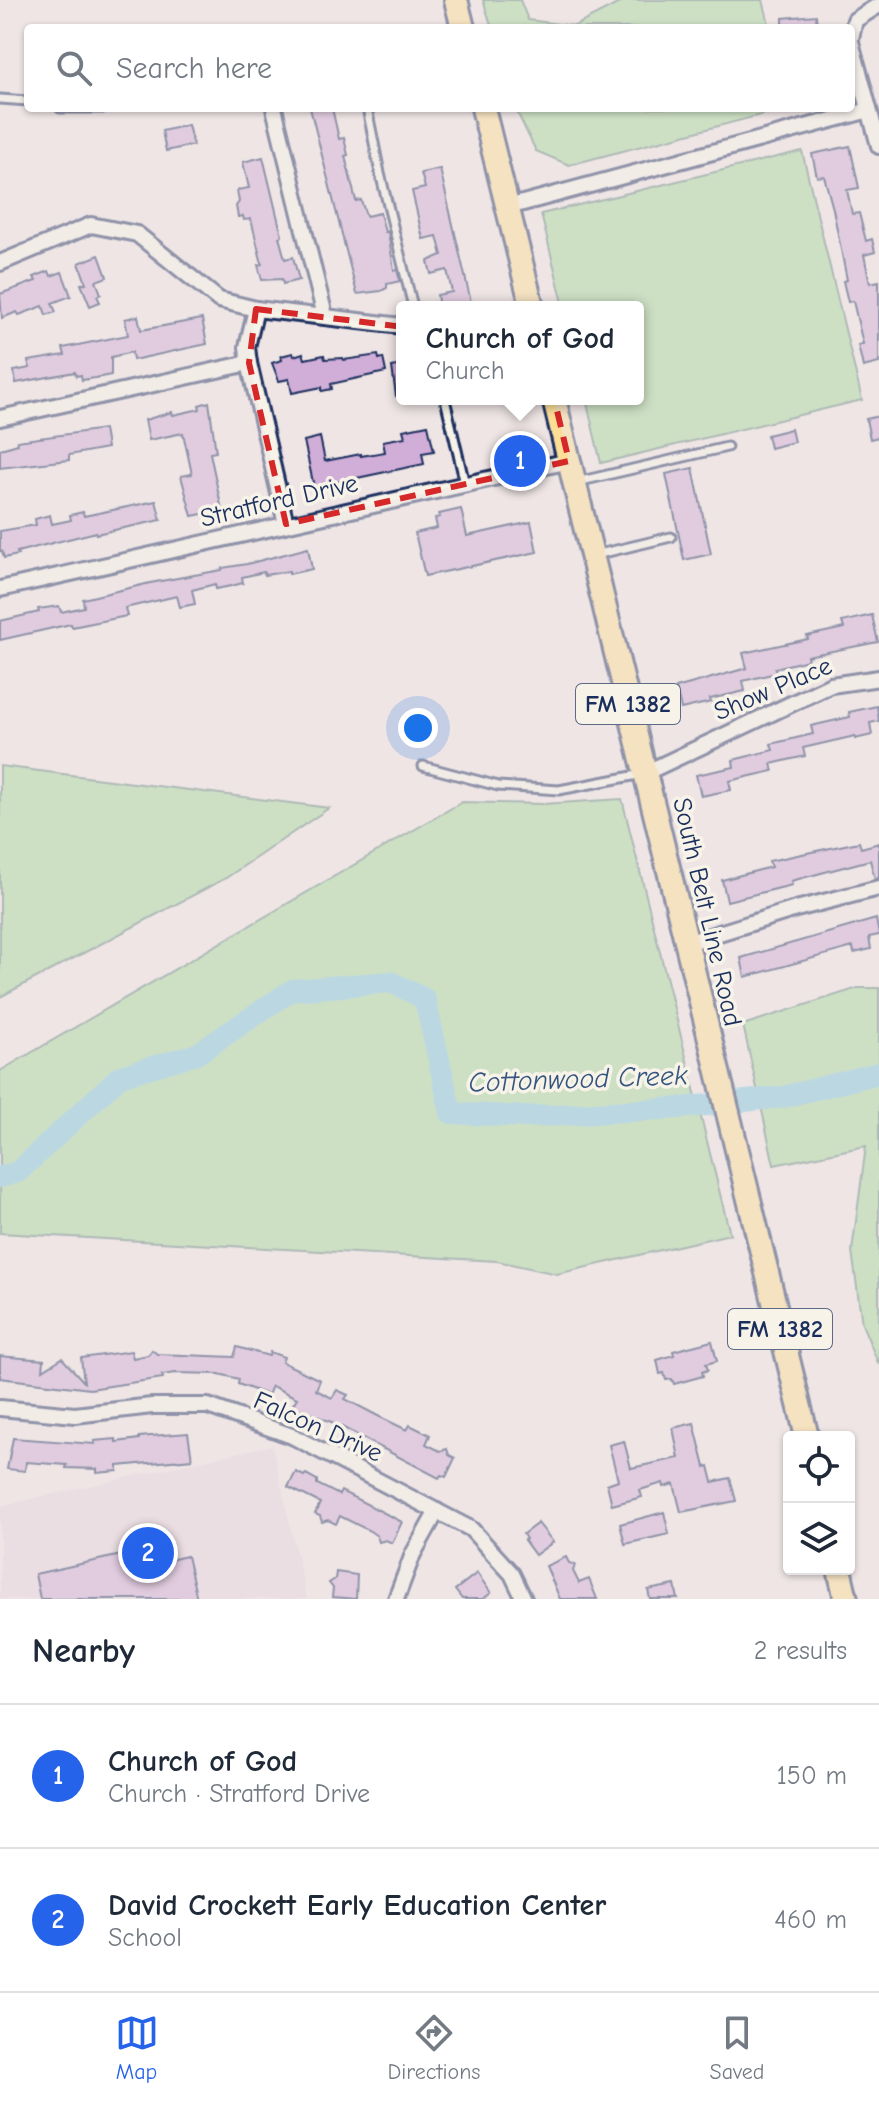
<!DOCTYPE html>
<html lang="en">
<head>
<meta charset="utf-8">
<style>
  :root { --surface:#fff; --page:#f2f2f3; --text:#1f2937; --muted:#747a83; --line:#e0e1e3; --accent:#2563eb }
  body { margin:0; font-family:"Comic Neue",sans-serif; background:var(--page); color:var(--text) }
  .controls { position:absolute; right:24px; bottom:24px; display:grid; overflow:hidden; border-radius:8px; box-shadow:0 2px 6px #0004 }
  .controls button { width:72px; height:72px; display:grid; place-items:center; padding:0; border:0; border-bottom:2px solid var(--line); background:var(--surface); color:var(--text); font:40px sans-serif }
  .you { position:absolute; left:418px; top:728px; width:28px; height:28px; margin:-20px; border:6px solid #fff; border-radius:50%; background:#1a73e8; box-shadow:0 0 0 12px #1a73e833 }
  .badge { display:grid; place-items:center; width:52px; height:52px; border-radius:50%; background:var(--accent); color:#fff; font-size:26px; font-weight:700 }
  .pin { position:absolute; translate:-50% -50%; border:4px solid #fff; box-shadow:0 2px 8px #0006 }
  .popup { position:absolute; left:396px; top:301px; width:248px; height:104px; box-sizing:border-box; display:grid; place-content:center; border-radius:8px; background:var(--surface); filter:drop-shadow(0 2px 6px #0005); font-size:26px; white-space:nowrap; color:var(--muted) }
  .popup b { font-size:30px; color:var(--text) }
  .popup::after { content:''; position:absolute; left:50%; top:100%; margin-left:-16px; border:16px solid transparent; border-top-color:var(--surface) }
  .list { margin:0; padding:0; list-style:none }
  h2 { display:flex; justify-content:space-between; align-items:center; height:104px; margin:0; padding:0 32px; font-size:34px }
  h2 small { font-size:26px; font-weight:400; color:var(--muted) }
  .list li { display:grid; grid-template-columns:52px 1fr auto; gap:24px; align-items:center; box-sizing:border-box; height:144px; padding:0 32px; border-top:2px solid var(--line) }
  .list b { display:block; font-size:30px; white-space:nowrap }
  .list p { margin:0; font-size:26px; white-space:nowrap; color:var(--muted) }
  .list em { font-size:26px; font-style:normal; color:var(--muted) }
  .icon { flex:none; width:44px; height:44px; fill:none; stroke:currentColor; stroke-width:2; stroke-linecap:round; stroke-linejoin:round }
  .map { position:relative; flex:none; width:879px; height:1599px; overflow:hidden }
  .search { position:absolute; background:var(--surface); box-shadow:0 2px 6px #0004; left:24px; right:24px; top:24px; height:88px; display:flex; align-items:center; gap:20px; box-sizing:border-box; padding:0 28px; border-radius:8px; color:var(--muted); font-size:30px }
  .sheet { height:392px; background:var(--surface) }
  nav { display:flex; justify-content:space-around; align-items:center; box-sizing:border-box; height:112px; border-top:2px solid var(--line); background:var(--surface); font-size:22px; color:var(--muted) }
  nav a { display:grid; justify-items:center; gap:4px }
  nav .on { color:var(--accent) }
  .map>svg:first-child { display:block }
  .built { fill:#e6d4e1 }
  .green { fill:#a5d99c; stroke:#60847d; stroke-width:2 }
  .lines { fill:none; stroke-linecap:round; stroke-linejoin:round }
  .river { stroke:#7dc8dd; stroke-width:22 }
  .building { fill:#d1aed8; stroke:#1b2f5e; stroke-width:2 }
  .lane-casing { stroke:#1b2f5e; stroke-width:13 }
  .street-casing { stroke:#1b2f5e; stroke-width:20 }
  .primary-casing { stroke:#1b2f5e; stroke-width:28 }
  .lane { stroke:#f7f3e8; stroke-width:7 }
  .street { stroke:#f7f3e8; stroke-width:14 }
  .primary { stroke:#fcde96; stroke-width:22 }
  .marked { fill:none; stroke:#d62828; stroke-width:6; stroke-dasharray:16 10; stroke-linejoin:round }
  .labels { text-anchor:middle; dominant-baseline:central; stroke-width:7; stroke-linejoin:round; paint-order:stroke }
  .shield { fill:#f7f3e8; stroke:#5d6a87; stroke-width:2 }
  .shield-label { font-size:24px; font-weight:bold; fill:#1b2f5e }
  .street-label { font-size:26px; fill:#1b2f5e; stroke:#f7f3e8 }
  .water-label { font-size:28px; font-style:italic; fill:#34557e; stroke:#f7f3e8 }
</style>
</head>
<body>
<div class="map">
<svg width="879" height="1599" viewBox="0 0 879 1599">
  <rect width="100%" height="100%" fill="#efe5e5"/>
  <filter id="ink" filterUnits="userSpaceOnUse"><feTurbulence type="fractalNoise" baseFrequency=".0125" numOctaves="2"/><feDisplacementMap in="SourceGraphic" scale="16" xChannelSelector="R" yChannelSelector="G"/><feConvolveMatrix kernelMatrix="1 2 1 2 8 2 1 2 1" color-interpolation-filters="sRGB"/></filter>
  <g filter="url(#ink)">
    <polygon class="built" points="272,1445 307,1599 0,1599 0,1506"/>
    <g class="green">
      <polygon points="483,0 520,0 528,20 575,26 625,0 763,0 770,28 492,28"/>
      <polygon points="515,108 787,108 569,165 536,151"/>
      <polygon points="802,151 862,400 601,463 586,399 638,399 638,307 564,307 541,214"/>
      <polygon points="0,766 329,808 226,878 0,997"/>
      <polygon points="622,799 730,1234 557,1274 497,1261 0,1233 0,1071 462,802 543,804"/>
      <polygon points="858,988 879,988 879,1365 862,1324 852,1251 866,1146 774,1165 743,1025"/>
    </g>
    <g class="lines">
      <polyline class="river" points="0,1177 18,1172 120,1076 197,1054 292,990 391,982 425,999 451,1113 526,1117 679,1108 783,1097 879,1073"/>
    </g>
    <g class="building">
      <polygon points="816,15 817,28 783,28 783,18"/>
      <polygon points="310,108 332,108 339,139 344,138 348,155 345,156 356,201 361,200 366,216 380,213 385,232 388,232 394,270 397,270 400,281 387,284 387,288 381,291 357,294"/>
      <polygon points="188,125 193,145 166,151 162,131"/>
      <polygon points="850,146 859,188 847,190 852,214 859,213 866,241 872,239 875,252 864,255 870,283 879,281 879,363 863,367 858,345 863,344 853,301 848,302 843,281 847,280 833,209 824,176 817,177 812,154"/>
      <polygon points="263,157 282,236 279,237 285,259 293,257 299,280 283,284 282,279 262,280 258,265 262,264 251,219 244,220 243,216 238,217 236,206 239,202 237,190 249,188 243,162"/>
      <polygon points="440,169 471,302 450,307 439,307 437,295 452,292 447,270 431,274 428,261 442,255 437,236 423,239 412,191 425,188 421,173"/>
      <polygon points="99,255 107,277 96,281 101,294 97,296 100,302 90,306 81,284 86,283 79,263"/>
      <polygon points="49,271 51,276 62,272 71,296 52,303 56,312 46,315 43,306 19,315 17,312 2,318 0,294 36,281 34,277"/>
      <polygon points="138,316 141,330 202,319 207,344 133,360 132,352 111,357 111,375 101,377 82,380 81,375 76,376 75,372 16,383 14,371 30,368 28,361 65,355 63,348 128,335 125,319"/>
      <polygon points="293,353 294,356 303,353 305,359 324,355 325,359 343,358 344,360 378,355 379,359 383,358 386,372 331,384 332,389 322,391 322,387 292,393 289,379 279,381 272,363 282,360 281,356"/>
      <polygon points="402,365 402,395 396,396 392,367"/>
      <polygon points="209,402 216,452 210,453 222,510 192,516 181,476 192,474 183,433 149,440 145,420 172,412 173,415 200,409 199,405"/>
      <polygon points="879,416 879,437 870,439 866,419"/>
      <polygon points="428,425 434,451 422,453 424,464 314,487 304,441 320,437 325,461 361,454 361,456 385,452 383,441 405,437 403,430"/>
      <polygon points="104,429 107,448 69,455 69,460 0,468 0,449 18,444 17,441"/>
      <polygon points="791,429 794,442 770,448 767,435"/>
      <polygon points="693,468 711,554 684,560 666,474"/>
      <polygon points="156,501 161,520 96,534 96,532 17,552 18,555 4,558 2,551 0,551 0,531 36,525 35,519 50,515 52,524 71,520 70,515 83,512 84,516"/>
      <polygon points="461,509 467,536 531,522 537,552 425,576 415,533 437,528 435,518 440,517 439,514"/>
      <polygon points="308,548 312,569 289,574 289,571 265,575 264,572 242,577 243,583 231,586 216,589 215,584 192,590 195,604 180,607 177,596 125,608 127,616 72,627 71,624 0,640 0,621 39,612 38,609 59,606 61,612 84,607 83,599 150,583 222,570 222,568 247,564"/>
      <polygon points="872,615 878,642 807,656 808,660 775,668 776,673 743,681 745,691 710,699 711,702 681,709 676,688 747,668 743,653 808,639 807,636 844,628 842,622"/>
      <polygon points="877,706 879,721 870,723 872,735 855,739 855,736 803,748 805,756 771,764 773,771 729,781 731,790 701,796 696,775 734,767 733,760 773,750 771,744 813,734 811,726 850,717 849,712"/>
      <polygon points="859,842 861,848 879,843 879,878 875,879 870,860 791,881 792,885 727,901 722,880 771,867 769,861"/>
      <polygon points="876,919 879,935 869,937 871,949 854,953 853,947 745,977 741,958"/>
      <polygon points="712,1341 717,1361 706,1364 708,1370 702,1372 703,1376 674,1384 672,1379 666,1380 664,1373 660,1374 657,1360 674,1355 673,1351"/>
      <polygon points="237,1347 269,1356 270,1352 284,1357 282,1362 320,1380 316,1390 332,1398 337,1390 348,1395 345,1399 380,1417 407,1430 410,1425 430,1435 426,1444 440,1451 447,1449 449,1455 455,1458 446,1477 441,1475 439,1478 334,1423 292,1406 297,1398 272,1386 268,1395 238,1384 239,1379 219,1374 175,1373 162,1375 163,1378 90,1389 0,1378 0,1356 44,1360 43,1370 62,1358 84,1382 81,1358 131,1351 133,1358 148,1355 152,1350 157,1354 234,1357"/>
      <polygon points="694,1423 705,1467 709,1466 713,1482 730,1478 736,1501 681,1512 674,1484 664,1487 663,1483 640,1490 642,1497 612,1505 607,1484 618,1480 609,1445 624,1441 631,1468 679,1458 673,1428"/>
      <polygon points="188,1433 192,1459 118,1466 118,1471 97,1473 97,1469 66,1468 67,1465 26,1462 25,1471 7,1469 13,1438 95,1444 94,1441 116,1439 116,1442 139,1439 139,1437"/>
      <polygon points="296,1472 304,1476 306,1474 317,1480 317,1484 339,1495 341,1491 402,1522 392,1543 386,1540 379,1542 377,1536 370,1531 340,1516 336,1524 328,1520 322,1522 320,1516 315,1514 320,1503 288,1487"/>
      <polygon points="664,1512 669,1534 625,1544 620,1524"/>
      <polygon points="538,1523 553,1542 535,1555 524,1540 526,1539 523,1534"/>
      <polygon points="135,1552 138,1567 187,1556 197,1599 40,1599 35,1574"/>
      <polygon points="566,1557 569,1563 575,1565 573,1571 579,1583 589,1579 597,1599 560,1599 546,1566"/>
      <polygon points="336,1572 357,1575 356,1599 332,1597 333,1588 329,1583 335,1579"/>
      <polygon points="477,1573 491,1593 483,1599 462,1599 455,1590"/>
      <polygon points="675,1585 678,1599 650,1599 648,1590"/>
    </g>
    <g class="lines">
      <defs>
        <g id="lane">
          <polyline points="0,99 28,101"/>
          <polyline points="60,108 103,108"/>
          <polyline points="367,108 380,173 413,307"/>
          <polyline points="445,399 465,484"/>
          <polyline points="577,482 727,447"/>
          <polyline points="595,555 671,537"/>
          <polyline points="423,766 498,786 559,790 643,774"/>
        </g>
        <g id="street">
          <polyline points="851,38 855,20 879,5"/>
          <polyline points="851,42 879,146"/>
          <polyline points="274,108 325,316"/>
          <polyline points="508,207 869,110"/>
          <polyline points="0,263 91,225 137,234 219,300 256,309 402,326"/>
          <polyline points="256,309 247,347 249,363 286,524"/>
          <polyline points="0,418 249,363"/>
          <polyline points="0,589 569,461"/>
          <polyline points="645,773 831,685 879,678"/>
          <polyline points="687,943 796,909 879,888"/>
          <polyline points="0,1408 75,1415 152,1406 208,1406 292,1436 471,1529 512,1574 524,1599"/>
          <polyline points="396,1599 413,1554 437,1511"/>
        </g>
        <g id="primary">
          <polyline points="456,0 463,28"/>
          <polyline points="483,108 532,307"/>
          <polyline points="554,399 807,1437"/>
          <polyline points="839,1569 846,1599"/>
        </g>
      </defs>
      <use href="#lane" class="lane-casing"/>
      <use href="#street" class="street-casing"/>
      <use href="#primary" class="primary-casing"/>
      <use href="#lane" class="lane"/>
      <use href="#street" class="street"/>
      <use href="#primary" class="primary"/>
    </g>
  </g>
  <path d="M0 0H879V1599H0ZM256,309L511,340L539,335L569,461L286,524L249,363Z" fill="#efe5e5" fill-opacity=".55" fill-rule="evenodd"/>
  <path class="marked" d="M256,309L511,340L539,335L569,461L286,524L249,363Z"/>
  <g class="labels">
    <g class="shield">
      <rect x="576" y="684" width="104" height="40" rx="6"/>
      <rect x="728" y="1309" width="104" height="40" rx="6"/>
    </g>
    <g class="shield-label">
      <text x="628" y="704">FM 1382</text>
      <text x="780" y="1329">FM 1382</text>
    </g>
    <g class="street-label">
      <text transform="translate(279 501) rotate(-13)">Stratford Drive</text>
      <text transform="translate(773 689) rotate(-23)">Show Place</text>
      <text transform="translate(707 912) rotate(77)">South Belt Line Road</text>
      <text transform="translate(318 1427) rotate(24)">Falcon Drive</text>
    </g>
    <g class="water-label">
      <text transform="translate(578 1079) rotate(-2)">Cottonwood Creek</text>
    </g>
  </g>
</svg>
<div class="controls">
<button><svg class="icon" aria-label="locate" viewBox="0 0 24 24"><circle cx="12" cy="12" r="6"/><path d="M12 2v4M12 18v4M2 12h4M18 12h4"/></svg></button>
<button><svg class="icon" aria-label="layers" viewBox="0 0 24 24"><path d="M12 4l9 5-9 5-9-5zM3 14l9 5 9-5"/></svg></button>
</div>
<div class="you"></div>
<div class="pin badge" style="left:520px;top:461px">1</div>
<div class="popup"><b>Church of God</b>Church</div>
<div class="pin badge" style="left:148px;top:1553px">2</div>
<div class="search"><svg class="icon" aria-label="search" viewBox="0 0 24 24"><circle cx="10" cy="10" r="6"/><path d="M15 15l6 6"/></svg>Search here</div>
</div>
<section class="sheet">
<h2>Nearby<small>2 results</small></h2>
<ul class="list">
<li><span class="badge">1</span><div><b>Church of God</b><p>Church · Stratford Drive</p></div><em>150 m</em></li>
<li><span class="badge">2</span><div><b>David Crockett Early Education Center</b><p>School</p></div><em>460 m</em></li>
</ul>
</section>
<nav>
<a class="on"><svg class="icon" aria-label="map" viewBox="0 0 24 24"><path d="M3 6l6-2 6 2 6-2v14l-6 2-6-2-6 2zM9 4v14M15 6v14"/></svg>Map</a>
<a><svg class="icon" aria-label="directions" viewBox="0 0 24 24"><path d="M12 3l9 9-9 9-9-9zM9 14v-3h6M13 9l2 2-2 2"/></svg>Directions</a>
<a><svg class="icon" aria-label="saved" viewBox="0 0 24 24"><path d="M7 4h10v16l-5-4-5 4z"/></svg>Saved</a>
</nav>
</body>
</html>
